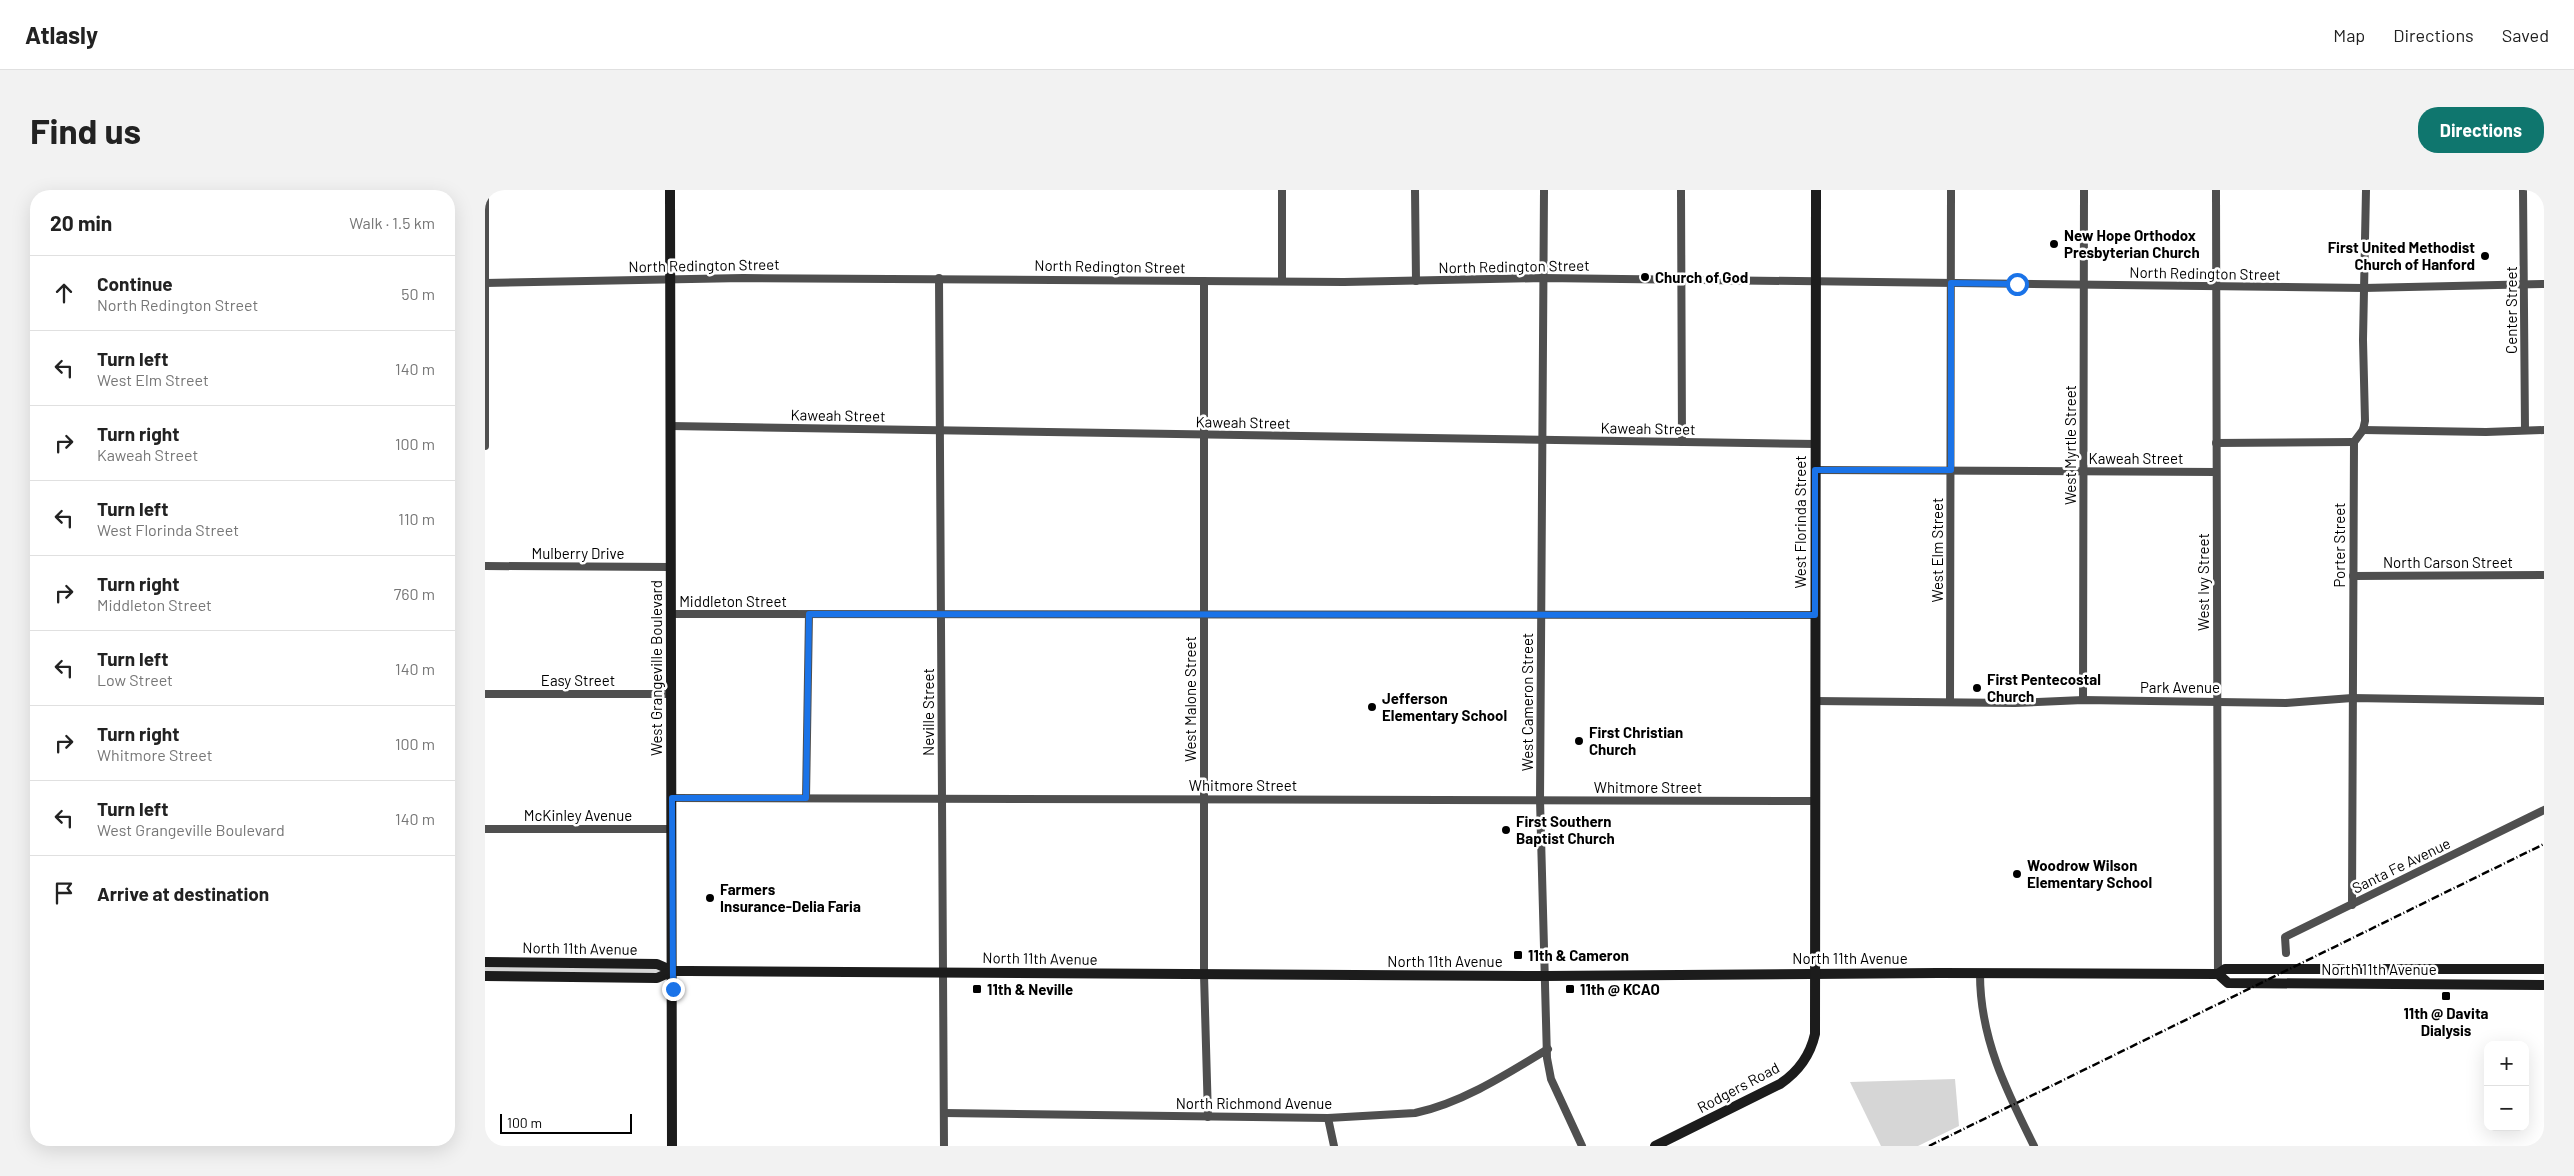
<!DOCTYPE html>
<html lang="en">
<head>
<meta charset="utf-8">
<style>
  :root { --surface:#fff; --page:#f2f2f2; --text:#222; --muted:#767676; --line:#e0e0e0; --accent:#0f766e }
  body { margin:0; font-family:Barlow,sans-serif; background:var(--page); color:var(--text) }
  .controls { position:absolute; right:15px; bottom:15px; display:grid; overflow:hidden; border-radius:10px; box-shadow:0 5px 20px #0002 }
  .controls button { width:45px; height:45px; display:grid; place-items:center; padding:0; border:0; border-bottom:1px solid var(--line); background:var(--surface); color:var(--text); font:25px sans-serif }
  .scale { position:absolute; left:15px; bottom:12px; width:132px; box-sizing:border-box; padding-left:5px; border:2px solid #000; border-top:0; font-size:14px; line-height:18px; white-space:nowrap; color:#000; -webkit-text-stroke:4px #fff; paint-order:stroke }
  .stop { position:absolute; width:15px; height:15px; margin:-11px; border:4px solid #1a73e8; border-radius:50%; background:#fff }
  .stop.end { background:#1a73e8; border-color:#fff; box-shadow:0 1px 5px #0008 }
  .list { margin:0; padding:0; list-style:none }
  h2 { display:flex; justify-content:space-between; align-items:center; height:65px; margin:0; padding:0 20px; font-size:21px }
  h2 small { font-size:16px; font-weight:400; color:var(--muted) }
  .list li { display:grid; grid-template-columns:32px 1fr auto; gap:15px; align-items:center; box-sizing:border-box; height:75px; padding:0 20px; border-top:1px solid var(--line) }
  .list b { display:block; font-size:19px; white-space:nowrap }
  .list p { margin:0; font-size:16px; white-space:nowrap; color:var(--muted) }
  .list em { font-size:16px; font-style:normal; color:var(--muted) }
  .icon { flex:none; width:28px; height:28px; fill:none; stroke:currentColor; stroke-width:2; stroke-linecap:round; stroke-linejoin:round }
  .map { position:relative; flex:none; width:2059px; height:956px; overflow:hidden; border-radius:20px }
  header { display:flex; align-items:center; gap:30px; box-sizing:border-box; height:70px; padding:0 25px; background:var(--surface); border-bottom:1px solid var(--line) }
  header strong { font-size:24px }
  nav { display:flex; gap:28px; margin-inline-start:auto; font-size:18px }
  .intro { display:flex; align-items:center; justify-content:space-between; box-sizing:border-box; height:120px; padding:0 30px }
  h1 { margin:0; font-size:35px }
  .button { padding:12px 22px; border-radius:20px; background:var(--accent); color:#fff; font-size:18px; font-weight:700 }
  main { display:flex; gap:30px; padding:0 30px }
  aside { flex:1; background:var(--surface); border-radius:20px; box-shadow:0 5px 20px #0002 }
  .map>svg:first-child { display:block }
  .green { fill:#d6d6d6 }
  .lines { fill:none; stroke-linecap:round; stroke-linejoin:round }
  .street { stroke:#4f4f4f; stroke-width:8 }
  .secondary { stroke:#1c1c1c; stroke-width:10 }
  .rail { stroke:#000; stroke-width:2.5; stroke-dasharray:8 2.5 1 2.5; stroke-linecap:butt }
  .route { stroke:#1a73e8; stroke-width:6 }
  .poi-dot { fill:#000; stroke:#fff; stroke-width:2 }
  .labels { text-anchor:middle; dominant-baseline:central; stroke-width:5; stroke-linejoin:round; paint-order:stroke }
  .poi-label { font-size:15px; font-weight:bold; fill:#000; stroke:#fff; text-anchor:start }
  .street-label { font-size:15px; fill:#000; stroke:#fff }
</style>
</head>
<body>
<header>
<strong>Atlasly</strong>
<nav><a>Map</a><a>Directions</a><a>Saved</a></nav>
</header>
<div class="intro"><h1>Find us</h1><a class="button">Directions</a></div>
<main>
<aside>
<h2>20 min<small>Walk · 1.5 km</small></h2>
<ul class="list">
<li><svg class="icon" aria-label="ahead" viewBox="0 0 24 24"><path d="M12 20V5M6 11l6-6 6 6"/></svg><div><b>Continue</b><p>North Redington Street</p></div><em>50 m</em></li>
<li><svg class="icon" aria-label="left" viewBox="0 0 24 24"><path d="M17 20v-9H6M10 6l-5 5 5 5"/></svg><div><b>Turn left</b><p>West Elm Street</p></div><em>140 m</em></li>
<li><svg class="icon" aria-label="right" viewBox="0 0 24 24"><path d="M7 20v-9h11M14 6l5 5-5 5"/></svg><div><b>Turn right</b><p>Kaweah Street</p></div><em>100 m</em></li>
<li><svg class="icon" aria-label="left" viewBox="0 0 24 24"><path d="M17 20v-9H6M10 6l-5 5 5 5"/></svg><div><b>Turn left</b><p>West Florinda Street</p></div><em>110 m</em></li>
<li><svg class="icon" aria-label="right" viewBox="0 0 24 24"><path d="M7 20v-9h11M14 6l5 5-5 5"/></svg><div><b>Turn right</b><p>Middleton Street</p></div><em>760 m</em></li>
<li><svg class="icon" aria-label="left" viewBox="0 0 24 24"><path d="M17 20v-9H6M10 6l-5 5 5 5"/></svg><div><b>Turn left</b><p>Low Street</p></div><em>140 m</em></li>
<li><svg class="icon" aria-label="right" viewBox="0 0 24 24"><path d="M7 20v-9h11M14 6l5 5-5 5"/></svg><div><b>Turn right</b><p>Whitmore Street</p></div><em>100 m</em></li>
<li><svg class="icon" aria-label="left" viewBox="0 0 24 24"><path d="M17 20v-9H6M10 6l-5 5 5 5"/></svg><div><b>Turn left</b><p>West Grangeville Boulevard</p></div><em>140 m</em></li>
<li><svg class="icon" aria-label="arrive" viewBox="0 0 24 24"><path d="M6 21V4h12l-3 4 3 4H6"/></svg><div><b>Arrive at destination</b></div></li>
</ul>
</aside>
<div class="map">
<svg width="2059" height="956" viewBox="0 0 2059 956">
  <rect width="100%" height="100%" fill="#fff"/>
  <g class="green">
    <polygon points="0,772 172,774 188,781 172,788 0,786"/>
    <polygon points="1470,889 1474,936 1433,956 1396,956 1365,892"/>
  </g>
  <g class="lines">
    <g class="street">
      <polyline points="930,0 931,91"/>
      <polyline points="1059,0 1055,610 1062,868 1066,889 1097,956"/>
      <polyline points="1196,0 1197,252"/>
      <polyline points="1731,0 1733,784"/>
      <polyline points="2038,0 2040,240"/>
      <polyline points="454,88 459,956"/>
      <polyline points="719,91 719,785 723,927"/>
      <polyline points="797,91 797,0"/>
      <polyline points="0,93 258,88 859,92 1058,88 1879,98 2059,94"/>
      <polyline points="185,236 1331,254"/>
      <polyline points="1878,240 2001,242 2059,240"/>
      <polyline points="1731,253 1869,252"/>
      <polyline points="0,256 0,0"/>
      <polyline points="1331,280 1731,282"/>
      <polyline points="0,376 185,377"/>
      <polyline points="1868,386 2059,385"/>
      <polyline points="186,424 1330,425"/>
      <polyline points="0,504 186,504"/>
      <polyline points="1598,510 1599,0"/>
      <polyline points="1330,511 1530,513 1598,510 1801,513 1867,508 2059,511"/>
      <polyline points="1465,511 1466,0"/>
      <polyline points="187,608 1330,611"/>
      <polyline points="321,608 324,424"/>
      <polyline points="0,639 187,639"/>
      <polyline points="1867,715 1869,252 1878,240 1880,231 1878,150 1881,0"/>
      <polyline points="1801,763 1800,747 2059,620"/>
      <path d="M1495,784C1495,848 1521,900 1549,956"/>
      <path d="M459,923L843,928L930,923C977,913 1022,884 1063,859"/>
      <polyline points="843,928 849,956"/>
    </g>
    <g class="secondary">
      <polyline points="185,0 187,956"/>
      <polyline points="0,772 172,774 188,781"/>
      <polyline points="1733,784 1743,793 2059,795"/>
      <polyline points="0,786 172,788 188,781 204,781 1060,786 1453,783 1733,784 1740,779 2059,779"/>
      <path d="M1170,956L1295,894C1313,882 1325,866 1330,844L1331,0"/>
    </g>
    <polyline class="rail" points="1444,956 2059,654"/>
  </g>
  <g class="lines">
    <polyline class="route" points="188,799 187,608 321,608 324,424 1330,425 1330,280 1466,280 1466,93 1532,94"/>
  </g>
  <g class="poi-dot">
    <circle cx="1569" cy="54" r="5"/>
    <circle cx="2000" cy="66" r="5"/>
    <circle cx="1160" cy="87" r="5"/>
    <circle cx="1492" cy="498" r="5"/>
    <circle cx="887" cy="517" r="5"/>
    <circle cx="1094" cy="551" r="5"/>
    <circle cx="1021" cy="640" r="5"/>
    <circle cx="1532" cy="684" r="5"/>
    <circle cx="225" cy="708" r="5"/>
    <rect x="1028" y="760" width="10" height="10" rx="2.5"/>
    <rect x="487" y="794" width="10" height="10" rx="2.5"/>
    <rect x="1080" y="794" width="10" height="10" rx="2.5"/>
    <rect x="1956" y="801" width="10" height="10" rx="2.5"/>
  </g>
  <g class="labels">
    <g class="poi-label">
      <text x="1579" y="45">New Hope Orthodox<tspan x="1579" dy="17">Presbyterian Church</tspan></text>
      <text x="1990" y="57" text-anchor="end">First United Methodist<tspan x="1990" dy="17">Church of Hanford</tspan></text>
      <text x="1170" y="87">Church of God</text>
      <text x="1502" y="489">First Pentecostal<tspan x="1502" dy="17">Church</tspan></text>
      <text x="897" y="508">Jefferson<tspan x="897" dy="17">Elementary School</tspan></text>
      <text x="1104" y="542">First Christian<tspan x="1104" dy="17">Church</tspan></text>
      <text x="1031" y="631">First Southern<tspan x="1031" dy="17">Baptist Church</tspan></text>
      <text x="1542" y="675">Woodrow Wilson<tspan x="1542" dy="17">Elementary School</tspan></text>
      <text x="235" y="699">Farmers<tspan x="235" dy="17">Insurance-Delia Faria</tspan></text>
      <text x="1043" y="765">11th &amp; Cameron</text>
      <text x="502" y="799">11th &amp; Neville</text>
      <text x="1095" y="799">11th @ KCAO</text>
      <text x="1961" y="823" text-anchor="middle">11th @ Davita<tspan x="1961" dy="17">Dialysis</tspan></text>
    </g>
    <g class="street-label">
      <text transform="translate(219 75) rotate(-1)">North Redington Street</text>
      <text transform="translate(625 76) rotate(1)">North Redington Street</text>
      <text transform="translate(1029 76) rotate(-1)">North Redington Street</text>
      <text transform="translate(1720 83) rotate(1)">North Redington Street</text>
      <text transform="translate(2026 120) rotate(-90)">Center Street</text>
      <text transform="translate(353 225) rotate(1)">Kaweah Street</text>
      <text transform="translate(758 232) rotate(1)">Kaweah Street</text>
      <text transform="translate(1163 238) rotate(1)">Kaweah Street</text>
      <text transform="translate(1585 255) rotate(-90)">West Myrtle Street</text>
      <text x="1651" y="268">Kaweah Street</text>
      <text transform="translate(1315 332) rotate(-90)">West Florinda Street</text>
      <text transform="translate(1854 355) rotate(-90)">Porter Street</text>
      <text transform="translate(1452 360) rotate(-90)">West Elm Street</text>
      <text x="93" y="363">Mulberry Drive</text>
      <text x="1963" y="372">North Carson Street</text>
      <text transform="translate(1718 392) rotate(-90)">West Ivy Street</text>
      <text x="248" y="411">Middleton Street</text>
      <text transform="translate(171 478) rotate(-90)">West Grangeville Boulevard</text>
      <text x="93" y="490">Easy Street</text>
      <text x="1695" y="497">Park Avenue</text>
      <text transform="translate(705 509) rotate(-90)">West Malone Street</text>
      <text transform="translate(1042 512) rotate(-90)">West Cameron Street</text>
      <text transform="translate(443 522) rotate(-90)">Neville Street</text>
      <text x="758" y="595">Whitmore Street</text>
      <text x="1163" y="597">Whitmore Street</text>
      <text x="93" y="625">McKinley Avenue</text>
      <text transform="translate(1916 675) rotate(-26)">Santa Fe Avenue</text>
      <text transform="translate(95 758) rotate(1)">North 11th Avenue</text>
      <text transform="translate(555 768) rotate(1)">North 11th Avenue</text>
      <text x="1365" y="768">North 11th Avenue</text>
      <text x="960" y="771">North 11th Avenue</text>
      <text x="1894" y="779">North 11th Avenue</text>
      <text transform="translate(1253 897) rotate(-28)">Rodgers Road</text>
      <text x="769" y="913">North Richmond Avenue</text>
    </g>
  </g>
</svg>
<div class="controls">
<button>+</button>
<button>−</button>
</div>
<div class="scale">100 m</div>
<div class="stop" style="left:1532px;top:94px"></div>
<div class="stop end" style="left:188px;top:799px"></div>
</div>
</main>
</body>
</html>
